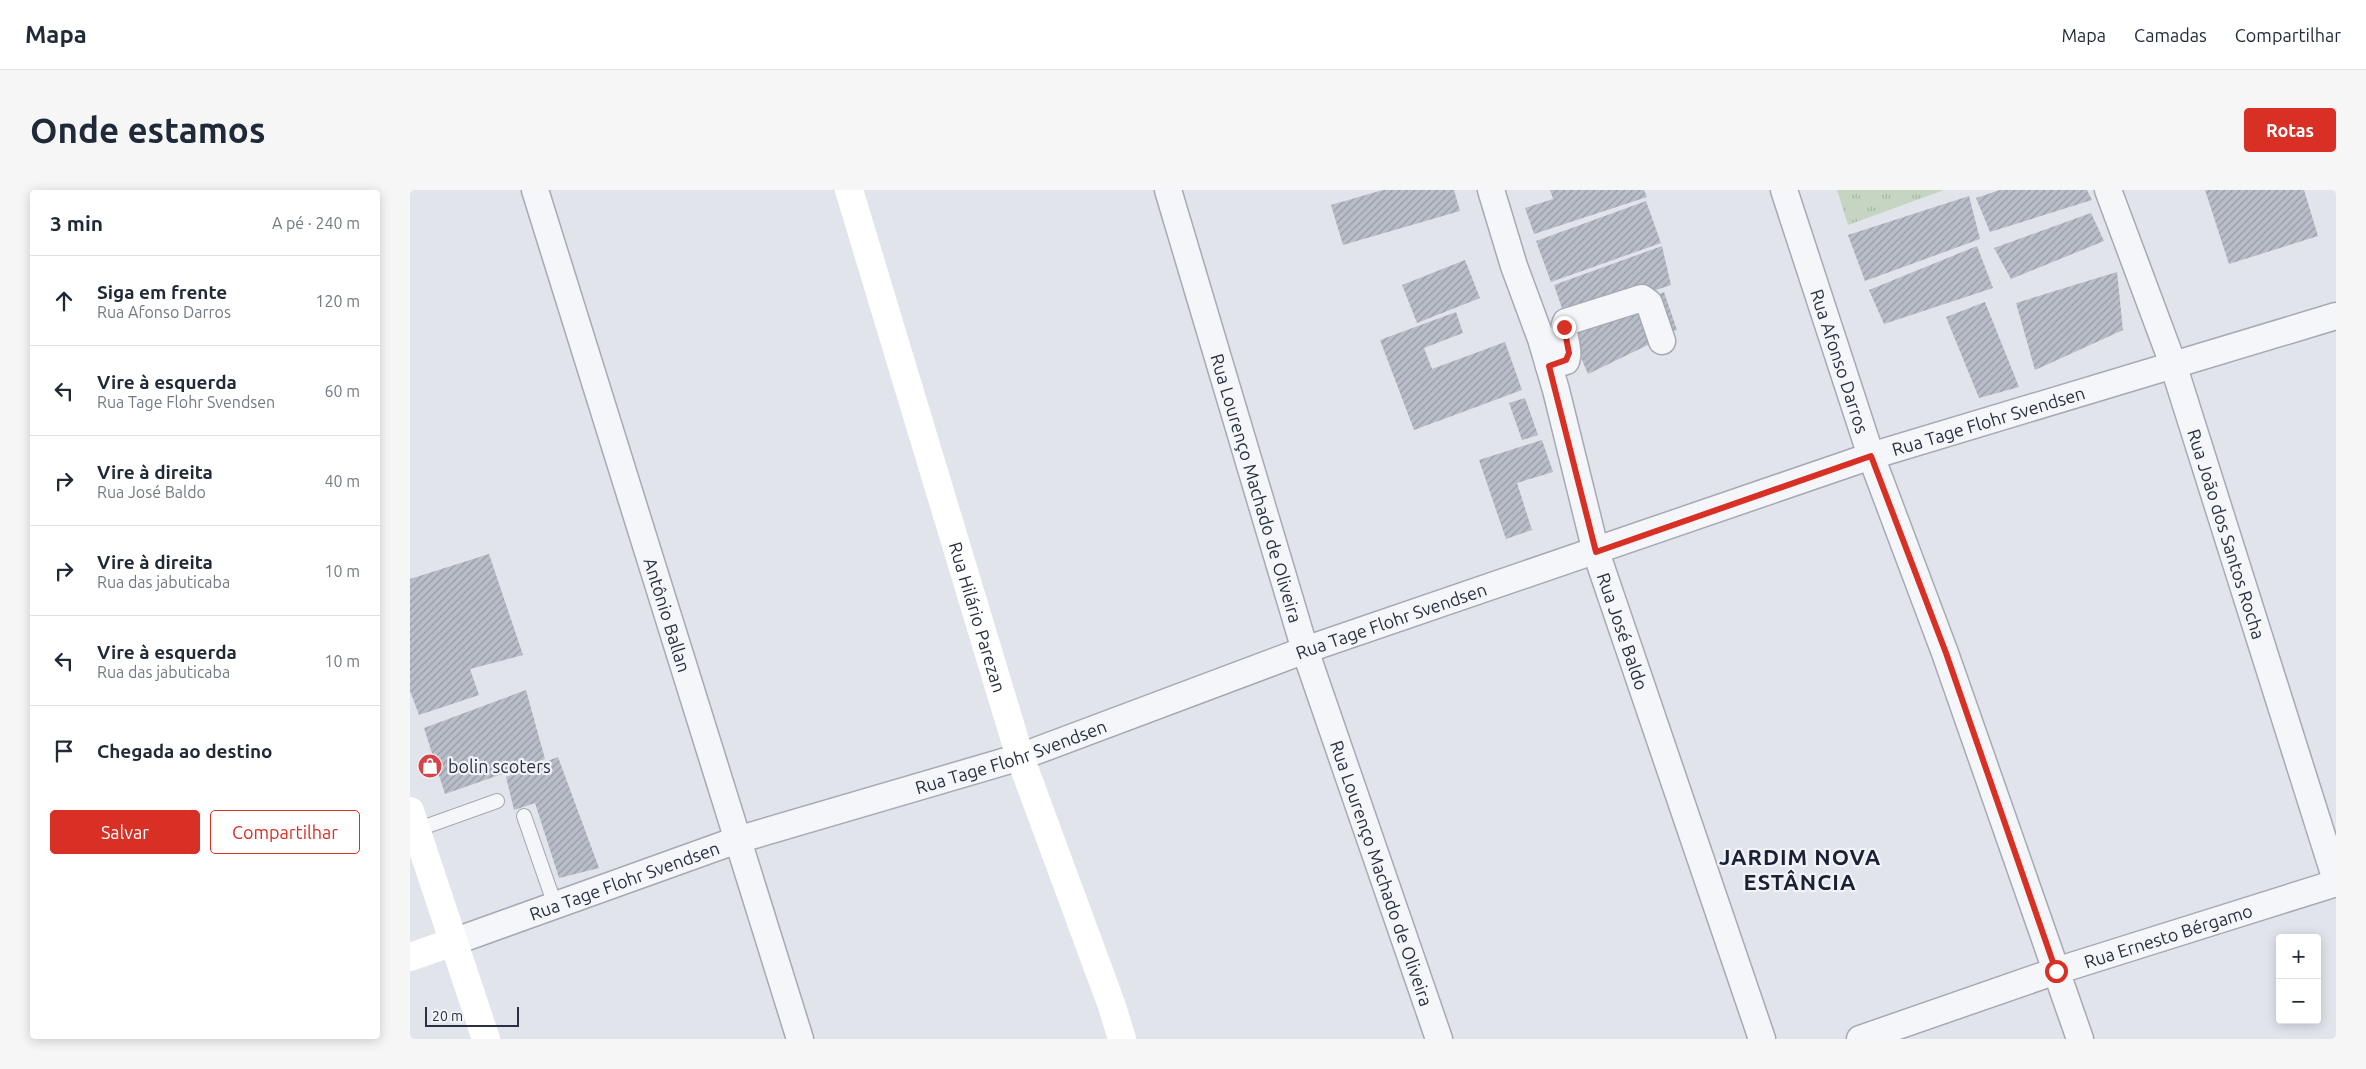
<!DOCTYPE html>
<html lang="pt">
<head>
<meta charset="utf-8">
<style>
  :root { --surface:#fff; --page:#f6f6f7; --text:#1f2937; --muted:#747a83; --line:#e0e1e3; --accent:#d93025 }
  body { margin:0; font-family:Ubuntu,sans-serif; background:var(--page); color:var(--text) }
  .controls { position:absolute; right:15px; bottom:15px; display:grid; overflow:hidden; border-radius:5px; box-shadow:0 2px 12px #0003 }
  .controls button { width:45px; height:45px; display:grid; place-items:center; padding:0; border:0; border-bottom:1px solid var(--line); background:var(--surface); color:var(--text); font:25px sans-serif }
  .scale { position:absolute; left:15px; bottom:12px; width:94px; box-sizing:border-box; padding-left:5px; border:2px solid #293043; border-top:0; font-size:14px; line-height:18px; white-space:nowrap; color:#293043; -webkit-text-stroke:4px #f1f3f8; paint-order:stroke }
  .stop { position:absolute; width:15px; height:15px; margin:-11px; border:4px solid #d93025; border-radius:50%; background:#fff }
  .stop.end { background:#d93025; border-color:#fff; box-shadow:0 1px 5px #0008 }
  .list { margin:0; padding:0; list-style:none }
  h2 { display:flex; justify-content:space-between; align-items:center; height:65px; margin:0; padding:0 20px; font-size:21px }
  h2 small { font-size:16px; font-weight:400; color:var(--muted) }
  .list li { display:grid; grid-template-columns:32px 1fr auto; gap:15px; align-items:center; box-sizing:border-box; height:90px; padding:0 20px; border-top:1px solid var(--line) }
  .list b { display:block; font-size:19px; white-space:nowrap }
  .list p { margin:0; font-size:16px; white-space:nowrap; color:var(--muted) }
  .list em { font-size:16px; font-style:normal; color:var(--muted) }
  .actions { display:flex; gap:10px; padding:15px 20px }
  .actions a { flex:1; padding:11px 0; border:1px solid var(--accent); border-radius:5px; text-align:center; font-size:18px; color:var(--accent) }
  .actions .main { background:var(--accent); color:#fff }
  .icon { flex:none; width:28px; height:28px; fill:none; stroke:currentColor; stroke-width:2; stroke-linecap:round; stroke-linejoin:round }
  .map { position:relative; flex:none; width:1926px; height:849px; overflow:hidden; border-radius:5px }
  header { display:flex; align-items:center; gap:30px; box-sizing:border-box; height:70px; padding:0 25px; background:var(--surface); border-bottom:1px solid var(--line) }
  header strong { font-size:24px }
  nav { display:flex; gap:28px; margin-inline-start:auto; font-size:18px }
  .intro { display:flex; align-items:center; justify-content:space-between; box-sizing:border-box; height:120px; padding:0 30px }
  h1 { margin:0; font-size:35px }
  .button { padding:12px 22px; border-radius:5px; background:var(--accent); color:#fff; font-size:18px; font-weight:700 }
  main { display:flex; gap:30px; padding:0 30px }
  aside { flex:1; background:var(--surface); border-radius:5px; box-shadow:0 2px 12px #0003 }
  .map>svg:first-child { display:block }
  .grass { fill:url(#grass-tufts) }
  .building { fill:url(#building-hatch) }
  .lines { fill:none; stroke-linecap:round; stroke-linejoin:round }
  .lane-casing { stroke:#a6aab5; stroke-width:16 }
  .street-casing { stroke:#a6aab5; stroke-width:29 }
  .lane { stroke:#f5f6f9; stroke-width:14 }
  .street { stroke:#f5f6f9; stroke-width:26 }
  .secondary { stroke:#fff; stroke-width:28 }
  .route { stroke:#d93025; stroke-width:6 }
  .labels { text-anchor:middle; dominant-baseline:central; stroke-width:4.5; stroke-linejoin:round; paint-order:stroke }
  .street-label { font-size:18px; fill:#293043; stroke:#f1f3f8 }
  .poi-label { font-size:18px; fill:#293043; stroke:#f1f3f8; text-anchor:start }
  .district-label { font-size:22px; font-weight:bold; letter-spacing:1px; fill:#1b2134; stroke:#f1f3f8 }
</style>
</head>
<body>
<header>
<strong>Mapa</strong>
<nav><a>Mapa</a><a>Camadas</a><a>Compartilhar</a></nav>
</header>
<div class="intro"><h1>Onde estamos</h1><a class="button">Rotas</a></div>
<main>
<aside>
<h2>3 min<small>A pé · 240 m</small></h2>
<ul class="list">
<li><svg class="icon" aria-label="ahead" viewBox="0 0 24 24"><path d="M12 20V5M6 11l6-6 6 6"/></svg><div><b>Siga em frente</b><p>Rua Afonso Darros</p></div><em>120 m</em></li>
<li><svg class="icon" aria-label="left" viewBox="0 0 24 24"><path d="M17 20v-9H6M10 6l-5 5 5 5"/></svg><div><b>Vire à esquerda</b><p>Rua Tage Flohr Svendsen</p></div><em>60 m</em></li>
<li><svg class="icon" aria-label="right" viewBox="0 0 24 24"><path d="M7 20v-9h11M14 6l5 5-5 5"/></svg><div><b>Vire à direita</b><p>Rua José Baldo</p></div><em>40 m</em></li>
<li><svg class="icon" aria-label="right" viewBox="0 0 24 24"><path d="M7 20v-9h11M14 6l5 5-5 5"/></svg><div><b>Vire à direita</b><p>Rua das jabuticaba</p></div><em>10 m</em></li>
<li><svg class="icon" aria-label="left" viewBox="0 0 24 24"><path d="M17 20v-9H6M10 6l-5 5 5 5"/></svg><div><b>Vire à esquerda</b><p>Rua das jabuticaba</p></div><em>10 m</em></li>
<li><svg class="icon" aria-label="arrive" viewBox="0 0 24 24"><path d="M6 21V4h12l-3 4 3 4H6"/></svg><div><b>Chegada ao destino</b></div></li>
</ul>
<div class="actions"><a class="main">Salvar</a><a>Compartilhar</a></div>
</aside>
<div class="map">
<svg width="1926" height="849" viewBox="0 0 1926 849">
  <defs>
    <pattern id="grass-tufts" width="24" height="20" patternUnits="userSpaceOnUse" patternTransform="scale(1.25)"><rect width="24" height="20" fill="#c5d5c2"/><path d="M3 7l-1-3M5 7V3M7 7l1-3M15 17l-1-3M17 17v-4M19 17l1-3" fill="none" stroke="#a9b7a8"/></pattern>
    <pattern id="building-hatch" width="6" height="6" patternUnits="userSpaceOnUse" patternTransform="scale(1.25)"><rect width="6" height="6" fill="#b8bdc8"/><path d="M-1 1l2-2M0 6l6-6M5 7l2-2" fill="none" stroke="#969aa4"/></pattern>
  </defs>
  <rect width="100%" height="100%" fill="#e1e4eb"/>
  <polygon class="grass" points="1427,0 1534,0 1438,35"/>
  <g class="building">
    <polygon points="973,0 1044,0 1050,21 933,55 921,15"/>
    <polygon points="1140,0 1234,0 1237,7 1124,44 1115,18 1143,9"/>
    <polygon points="1590,0 1677,0 1682,10 1580,42 1566,8"/>
    <polygon points="1795,0 1894,0 1908,46 1819,74"/>
    <polygon points="1559,6 1570,49 1455,91 1438,45"/>
    <polygon points="1236,11 1251,53 1141,92 1126,51"/>
    <polygon points="1681,23 1694,51 1601,89 1584,58"/>
    <polygon points="1252,56 1261,95 1156,130 1144,95"/>
    <polygon points="1567,56 1583,98 1474,134 1459,100"/>
    <polygon points="1055,70 1070,108 1007,133 992,95"/>
    <polygon points="1707,82 1713,140 1625,180 1606,113"/>
    <polygon points="1254,102 1267,140 1254,144 1242,107"/>
    <polygon points="1233,111 1246,151 1178,184 1157,135"/>
    <polygon points="1575,112 1609,197 1569,208 1536,127"/>
    <polygon points="1046,122 1053,143 1014,158 1022,179 1095,152 1112,200 1004,240 970,150"/>
    <polygon points="1115,208 1128,245 1112,250 1099,213"/>
    <polygon points="1132,250 1143,282 1107,293 1122,340 1096,349 1069,270"/>
    <polygon points="79,364 113,465 60,479 69,505 9,525 0,501 0,389"/>
    <polygon points="116,500 135,569 35,604 14,538"/>
    <polygon points="148,567 189,678 149,688 125,613 104,620 96,587"/>
  </g>
  <g class="lines">
    <defs>
      <g id="lane">
        <polyline points="114,626 145,715"/>
        <polyline points="6,640 87,611"/>
      </g>
      <g id="street">
        <path id="s1" d="M125,0L390,849"/>
        <path id="s2" d="M758,0L895,460L1029,849"/>
        <path id="s3" d="M1081,0L1104,76L1131,149L1146,200L1186,362L1352,849"/>
        <path id="s4" d="M1374,0L1461,266L1535,463L1670,849"/>
        <path id="s5" d="M1698,0L1763,174L1926,690"/>
        <path d="M1139,176L1156,171C1161,158 1150,144 1156,132L1232,108L1239,113L1252,151"/>
        <path id="s6" d="M43,752L327,650L610,567L895,460L1461,266L1926,126"/>
        <path id="s7" d="M1450,849L1646,781L1926,693"/>
      </g>
    </defs>
    <use href="#lane" class="lane-casing"/>
    <use href="#street" class="street-casing"/>
    <use href="#lane" class="lane"/>
    <use href="#street" class="street"/>
    <g class="secondary">
      <path id="s8" d="M439,0L610,567L702,816L712,849"/>
      <polyline points="0,621 76,849"/>
      <polyline points="0,767 43,752"/>
    </g>
  </g>
  <g class="lines">
    <polyline class="route" points="1154,137 1159,163 1156,170 1139,176 1186,362 1461,266 1536,463 1646,781"/>
  </g>
  <defs>
    <symbol id="shop-disc" viewBox="-11 -11 22 22"><circle r="9.5" fill="#d54248" stroke="#f1f3f8"/><path d="M-5-2.5h2.3a2.7 3.5 0 0 1 5.4 0H5L5.5 6h-11ZM-1.5-2.5h3a1.5 2.3 0 0 0-3 0Z" fill="#fff"/></symbol>
  </defs>
  <g fill-rule="evenodd">
    <use href="#shop-disc" x="6" y="562" width="28" height="28"/>
  </g>
  <g class="labels">
    <g class="street-label">
      <text stroke="none"><textPath href="#s4" startOffset="180">Rua Afonso Darros</textPath></text>
      <text stroke="none"><textPath href="#s6" startOffset="1622">Rua Tage Flohr Svendsen</textPath></text>
      <text stroke="none"><textPath href="#s2" startOffset="311">Rua Lourenço Machado de Oliveira</textPath></text>
      <text stroke="none"><textPath href="#s5" startOffset="364">Rua João dos Santos Rocha</textPath></text>
      <text stroke="none"><textPath href="#s1" startOffset="445">Antônio Ballan</textPath></text>
      <text stroke="none"><textPath href="#s8" startOffset="446">Rua Hilário Parezan</textPath></text>
      <text stroke="none"><textPath href="#s6" startOffset="992">Rua Tage Flohr Svendsen</textPath></text>
      <text stroke="none"><textPath href="#s3" startOffset="461">Rua José Baldo</textPath></text>
      <text stroke="none"><textPath href="#s6" startOffset="588">Rua Tage Flohr Svendsen</textPath></text>
      <text stroke="none"><textPath href="#s2" startOffset="716">Rua Lourenço Machado de Oliveira</textPath></text>
      <text stroke="none"><textPath href="#s6" startOffset="182">Rua Tage Flohr Svendsen</textPath></text>
      <text stroke="none"><textPath href="#s7" startOffset="325">Rua Ernesto Bérgamo</textPath></text>
    </g>
    <g class="poi-label">
      <text x="38" y="576">bolin scoters</text>
    </g>
    <g class="district-label">
      <text x="1390" y="666">JARDIM NOVA<tspan x="1390" dy="25">ESTÂNCIA</tspan></text>
    </g>
  </g>
</svg>
<div class="controls">
<button>+</button>
<button>−</button>
</div>
<div class="scale">20 m</div>
<div class="stop" style="left:1646px;top:781px"></div>
<div class="stop end" style="left:1154px;top:137px"></div>
</div>
</main>
</body>
</html>
